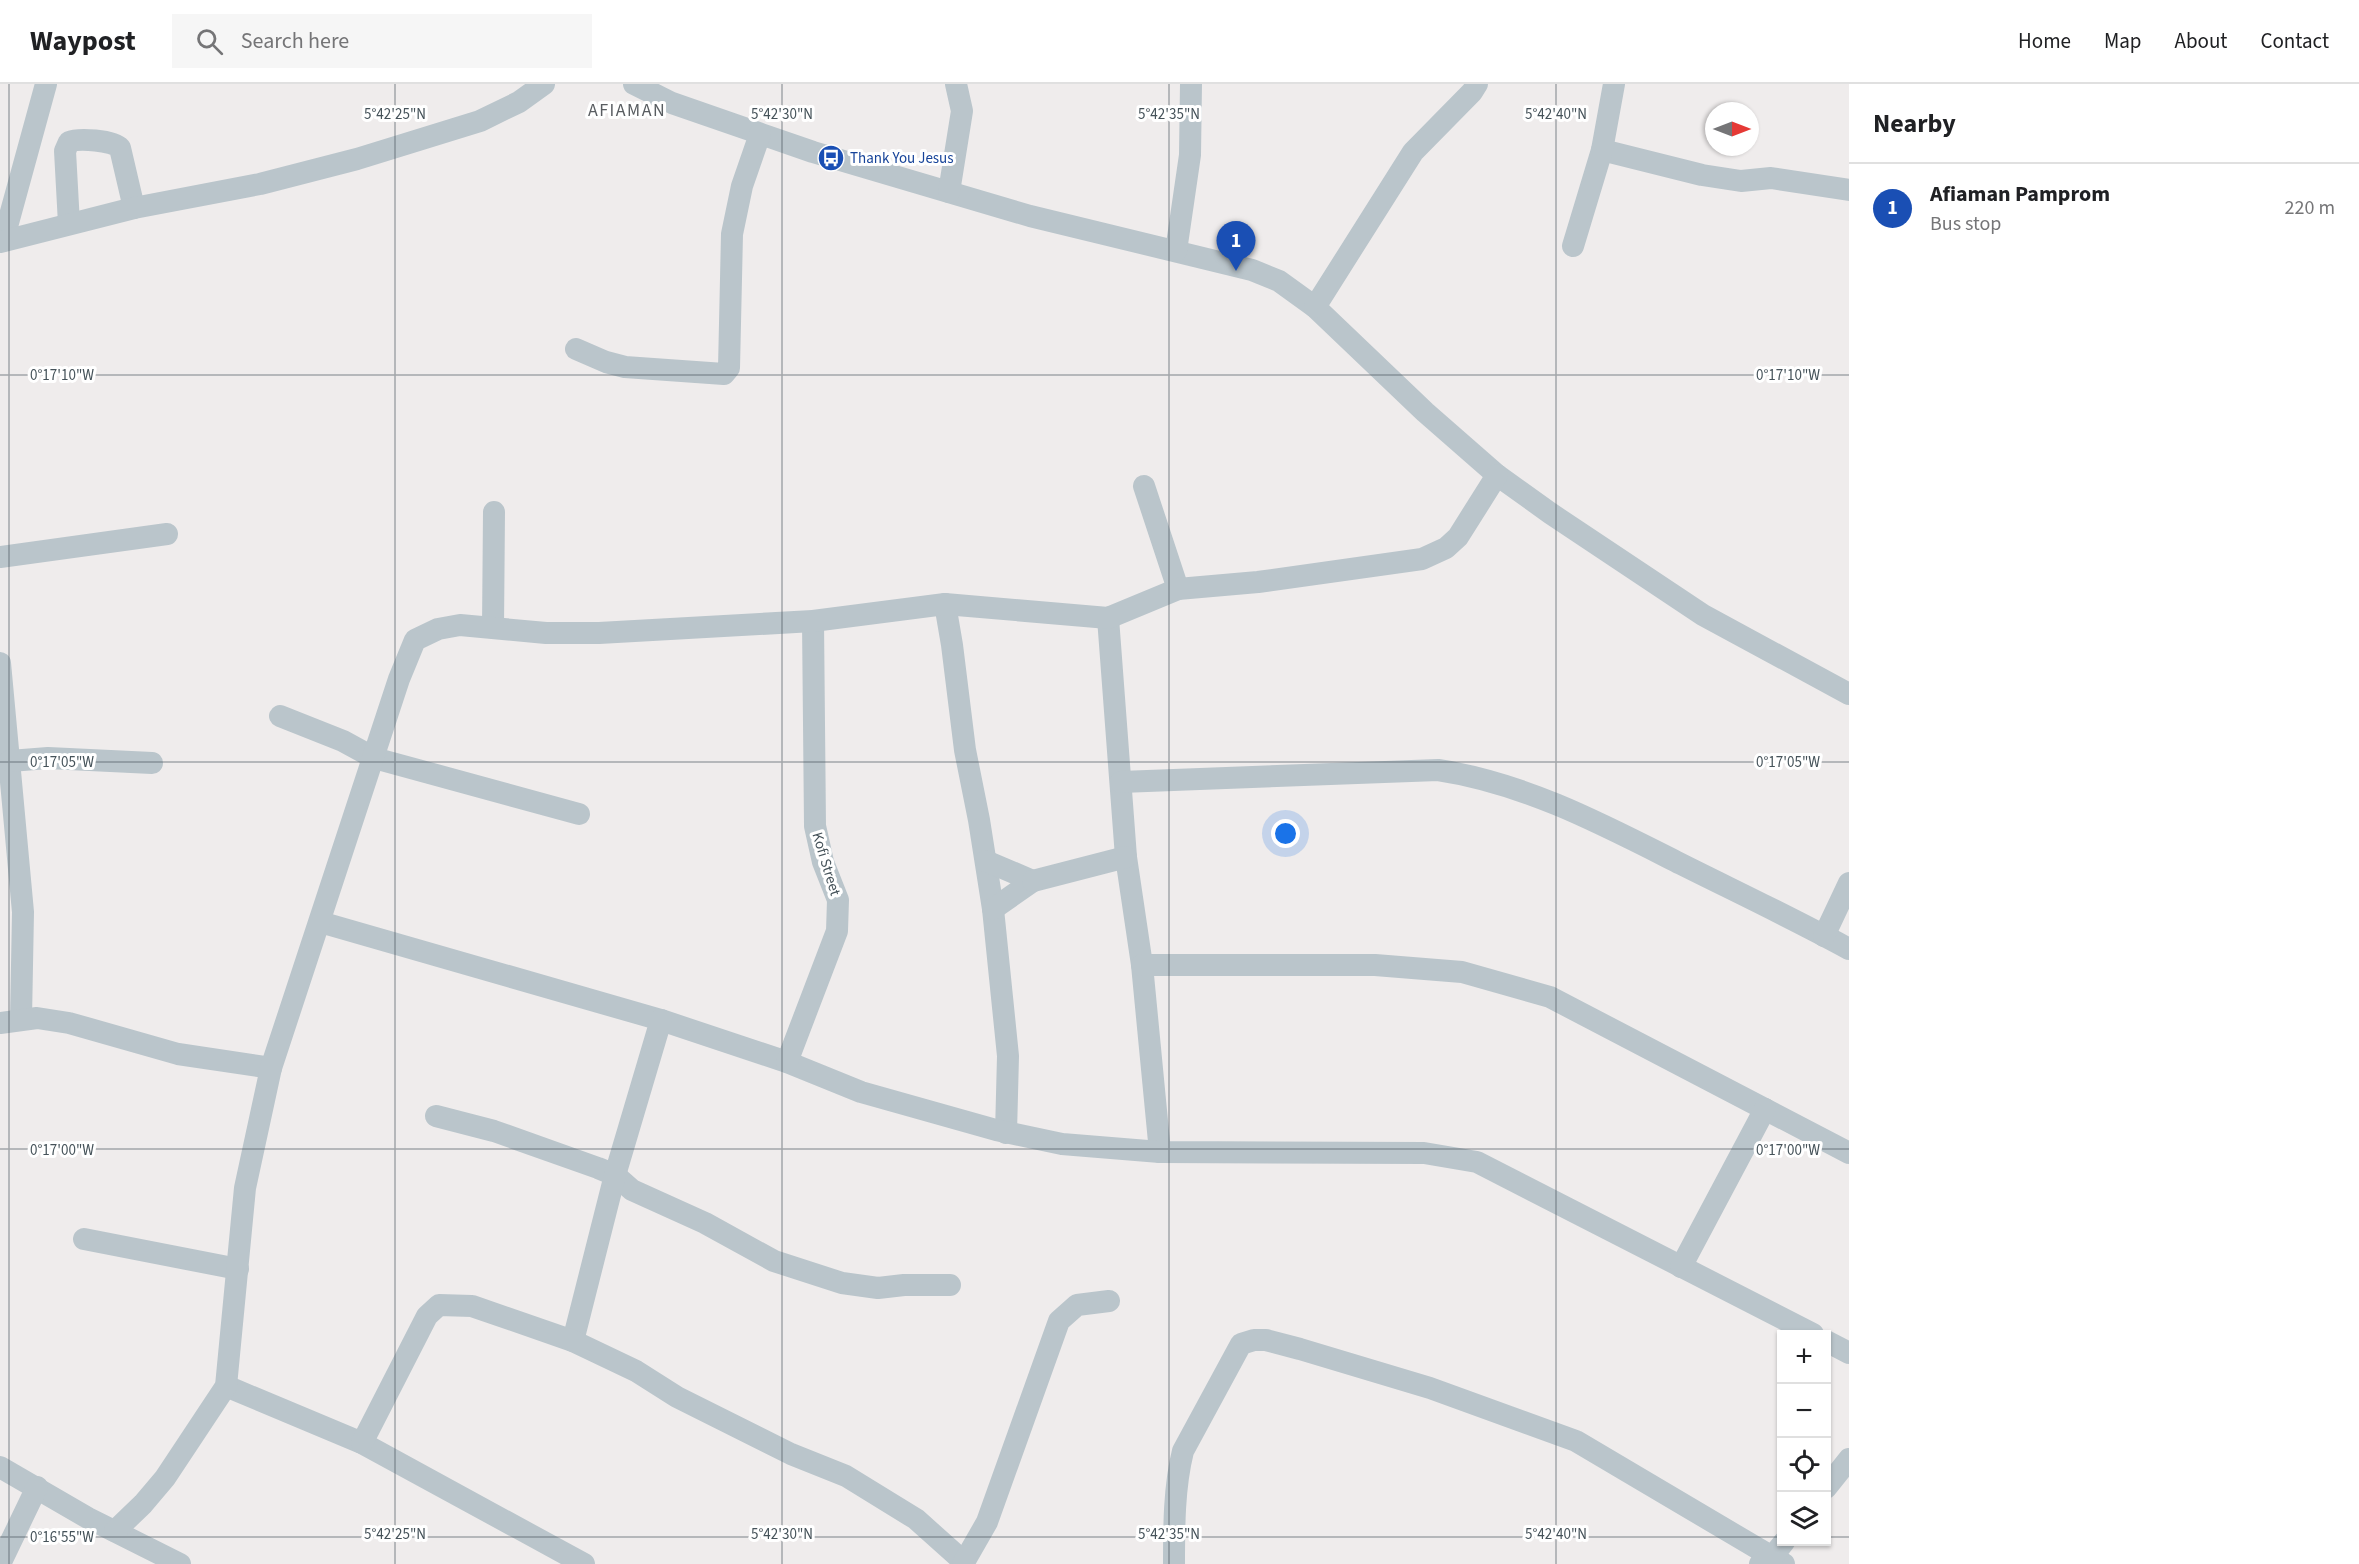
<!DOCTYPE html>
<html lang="en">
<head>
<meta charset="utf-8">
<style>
  :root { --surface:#fff; --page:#f6f6f6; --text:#202124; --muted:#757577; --line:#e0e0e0; --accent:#1e85d6 }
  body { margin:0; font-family:"Source Sans 3",sans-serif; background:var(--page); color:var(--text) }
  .controls { position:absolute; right:18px; bottom:18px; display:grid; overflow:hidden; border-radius:0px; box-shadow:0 2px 4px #0004 }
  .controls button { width:54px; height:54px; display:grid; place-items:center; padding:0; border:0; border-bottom:2px solid var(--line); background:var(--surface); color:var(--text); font:30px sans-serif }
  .compass { position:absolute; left:1705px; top:18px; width:54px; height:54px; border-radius:50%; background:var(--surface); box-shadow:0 2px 4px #0004; rotate:90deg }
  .you { position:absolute; left:1286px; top:750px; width:21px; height:21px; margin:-15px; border:4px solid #fff; border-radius:50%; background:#1a73e8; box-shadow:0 0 0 9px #1a73e833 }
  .badge { display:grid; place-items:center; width:39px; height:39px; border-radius:50%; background:var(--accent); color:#fff; font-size:20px; font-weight:700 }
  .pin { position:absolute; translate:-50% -50px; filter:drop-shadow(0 2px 3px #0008) }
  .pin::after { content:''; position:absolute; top:32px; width:21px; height:18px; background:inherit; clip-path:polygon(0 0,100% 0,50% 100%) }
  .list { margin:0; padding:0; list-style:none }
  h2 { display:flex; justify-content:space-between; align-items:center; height:78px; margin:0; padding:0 24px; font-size:26px }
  h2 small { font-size:20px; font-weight:400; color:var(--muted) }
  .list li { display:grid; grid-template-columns:39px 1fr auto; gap:18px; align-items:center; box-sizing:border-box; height:90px; padding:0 24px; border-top:2px solid var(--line) }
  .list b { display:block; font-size:22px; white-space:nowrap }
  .list p { margin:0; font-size:20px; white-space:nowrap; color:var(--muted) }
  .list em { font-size:20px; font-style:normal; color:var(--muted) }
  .icon { flex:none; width:33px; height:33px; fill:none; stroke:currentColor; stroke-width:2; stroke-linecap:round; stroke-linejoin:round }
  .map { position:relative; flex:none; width:1849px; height:1480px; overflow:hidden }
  header { display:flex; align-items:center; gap:36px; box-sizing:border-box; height:84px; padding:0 30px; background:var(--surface); border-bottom:2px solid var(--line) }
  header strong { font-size:28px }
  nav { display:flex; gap:33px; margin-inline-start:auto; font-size:21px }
  .search { width:420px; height:54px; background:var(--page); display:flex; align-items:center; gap:15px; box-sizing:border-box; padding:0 21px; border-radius:0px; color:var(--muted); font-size:22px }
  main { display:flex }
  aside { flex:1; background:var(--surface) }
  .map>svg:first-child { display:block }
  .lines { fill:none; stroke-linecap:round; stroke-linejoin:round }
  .minor { stroke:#bac5cb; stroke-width:22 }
  .ticks { fill:none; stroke:#455259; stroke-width:1.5; stroke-opacity:0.45 }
  .labels { text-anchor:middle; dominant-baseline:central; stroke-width:6; stroke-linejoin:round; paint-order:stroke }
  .transit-label { font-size:15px; fill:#164399; stroke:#fff; text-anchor:start }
  .street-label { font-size:15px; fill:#455259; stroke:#fff }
  .quarter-label { font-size:18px; letter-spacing:1.5px; fill:#595d61; stroke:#fff }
  .ticks-label { font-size:15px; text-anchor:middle; fill:#455259; stroke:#fff; stroke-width:6; stroke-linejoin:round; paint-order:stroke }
</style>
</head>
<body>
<header>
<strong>Waypost</strong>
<div class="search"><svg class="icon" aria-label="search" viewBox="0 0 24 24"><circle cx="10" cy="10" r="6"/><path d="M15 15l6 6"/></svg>Search here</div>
<nav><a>Home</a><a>Map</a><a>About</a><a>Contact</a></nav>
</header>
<main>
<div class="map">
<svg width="1849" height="1480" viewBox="0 0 1849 1480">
  <rect width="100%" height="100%" fill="#efecec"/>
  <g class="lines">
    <g class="minor">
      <polyline points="634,0 672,19 813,68 1030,132 1252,186 1279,197 1315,223 1425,328 1497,391 1550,429 1703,531 1849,610"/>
      <polyline points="1602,66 1702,91 1741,97 1771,94 1849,106"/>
      <polyline points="949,108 962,27 956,0"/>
      <path d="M69,140L65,67L69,58C78,54 113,56 120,64L134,124"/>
      <polyline points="3,157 46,0"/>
      <polyline points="0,158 134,124 260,100 357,75 480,37 519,18 544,0"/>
      <polyline points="1573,162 1602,66 1614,0"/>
      <polyline points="1176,167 1190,71 1191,0"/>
      <polyline points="1315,223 1413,68 1472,8 1477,0"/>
      <polyline points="576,265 606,278 625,283 724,290 729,284 732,150 742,102 760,50"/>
      <polyline points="1144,402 1178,505"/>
      <polyline points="0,473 167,450"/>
      <polyline points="945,520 952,561 965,666 979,736 993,825 1008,972 1006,1049"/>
      <polyline points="1108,534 1126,773 1142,881 1160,1068"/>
      <polyline points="493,543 494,428"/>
      <polyline points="0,579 23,828 21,935"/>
      <polyline points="280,632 343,657 374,674 579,730"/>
      <polyline points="10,677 48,674 152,679"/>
      <path d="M1121,698L1438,686C1525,699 1604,741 1681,780C1737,808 1794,835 1849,865"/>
      <polyline points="986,777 1033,797 993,825"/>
      <polyline points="1033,797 1126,773"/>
      <polyline points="320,838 661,936 787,978 861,1008 996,1046 1062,1060 1160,1068 1424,1069 1477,1078 1813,1250"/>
      <polyline points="1824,852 1849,799"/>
      <polyline points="1142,881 1375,881 1462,888 1550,913 1849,1069"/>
      <polyline points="0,939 37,934 69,939 178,970 271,984"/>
      <polyline points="787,978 837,847 838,816 823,778 815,742 813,537"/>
      <polyline points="436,1032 494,1047 598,1084 615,1091 632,1106 705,1139 774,1177 842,1199 878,1204 904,1201 950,1201"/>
      <polyline points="84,1155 238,1185"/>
      <polyline points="1681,1183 1765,1025"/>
      <polyline points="573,1257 615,1091 661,936"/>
      <polyline points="1826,1257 1849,1269"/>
      <polyline points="226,1302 362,1359 584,1480"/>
      <polyline points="362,1359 427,1232 439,1221 472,1222 573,1257 636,1287 677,1313 791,1370 846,1392 916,1435 964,1478"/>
      <polyline points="0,1383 88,1434 180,1480"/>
      <polyline points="1826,1404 1849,1375"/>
      <polyline points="115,1447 143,1420 165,1394 226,1302 245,1104 271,984 399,595 415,556 438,545 460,541 546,549 599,549 813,537 945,520 1108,534 1178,505 1258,498 1422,475 1446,464 1458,453 1497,391"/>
      <polyline points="0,1480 37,1403"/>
      <polyline points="963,1480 987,1438 1059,1237 1077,1221 1109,1217"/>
      <path d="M1174,1480C1174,1443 1174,1403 1183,1367L1241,1260L1254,1256H1266L1300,1265L1430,1304L1576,1357L1784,1480"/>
      <polyline points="1760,1480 1772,1473 1784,1458"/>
    </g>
  </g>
  <path class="ticks" d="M9,0V1480M395,0V1480M782,0V1480M1169,0V1480M1556,0V1480M0,291H1849M0,678H1849M0,1065H1849M0,1453H1782M1826,1453H1849"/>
  <defs>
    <symbol id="bus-disc" viewBox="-11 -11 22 22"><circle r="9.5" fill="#1a4fb4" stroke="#fff"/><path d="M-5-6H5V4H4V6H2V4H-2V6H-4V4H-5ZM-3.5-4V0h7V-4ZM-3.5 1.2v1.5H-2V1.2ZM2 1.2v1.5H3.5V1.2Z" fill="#fff"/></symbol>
  </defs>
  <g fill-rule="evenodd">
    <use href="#bus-disc" x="816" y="59" width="30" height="30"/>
  </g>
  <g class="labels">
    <g class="transit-label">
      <text x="850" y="74">Thank You Jesus</text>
    </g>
    <g class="street-label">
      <text transform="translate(826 780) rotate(73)">Kofi Street</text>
    </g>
    <g class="quarter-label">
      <text x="627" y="26">AFIAMAN</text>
    </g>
  </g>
  <g class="ticks-label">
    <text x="395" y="35">5°42'25"N</text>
    <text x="782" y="35">5°42'30"N</text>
    <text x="1169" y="35">5°42'35"N</text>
    <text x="1556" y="35">5°42'40"N</text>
    <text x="1788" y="296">0°17'10"W</text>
    <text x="62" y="296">0°17'10"W</text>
    <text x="1788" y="683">0°17'05"W</text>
    <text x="62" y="683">0°17'05"W</text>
    <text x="1788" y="1071">0°17'00"W</text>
    <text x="62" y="1071">0°17'00"W</text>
    <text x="395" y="1455">5°42'25"N</text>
    <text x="782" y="1455">5°42'30"N</text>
    <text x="1169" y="1455">5°42'35"N</text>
    <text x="1556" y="1455">5°42'40"N</text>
    <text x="62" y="1458">0°16'55"W</text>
  </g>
</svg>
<div class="controls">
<button>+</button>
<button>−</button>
<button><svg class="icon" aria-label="locate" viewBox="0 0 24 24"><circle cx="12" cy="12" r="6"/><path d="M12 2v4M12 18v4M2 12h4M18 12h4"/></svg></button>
<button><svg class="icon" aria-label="layers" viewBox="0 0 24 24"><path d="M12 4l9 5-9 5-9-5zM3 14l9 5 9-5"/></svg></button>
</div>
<svg class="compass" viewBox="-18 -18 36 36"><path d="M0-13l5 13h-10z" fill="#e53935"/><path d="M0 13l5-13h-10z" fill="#757577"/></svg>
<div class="you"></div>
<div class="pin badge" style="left:1236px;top:187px;background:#1a4fb4">1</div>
</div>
<aside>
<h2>Nearby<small></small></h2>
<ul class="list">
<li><span class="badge" style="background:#1a4fb4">1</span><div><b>Afiaman Pamprom</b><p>Bus stop</p></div><em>220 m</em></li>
</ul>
</aside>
</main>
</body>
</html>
